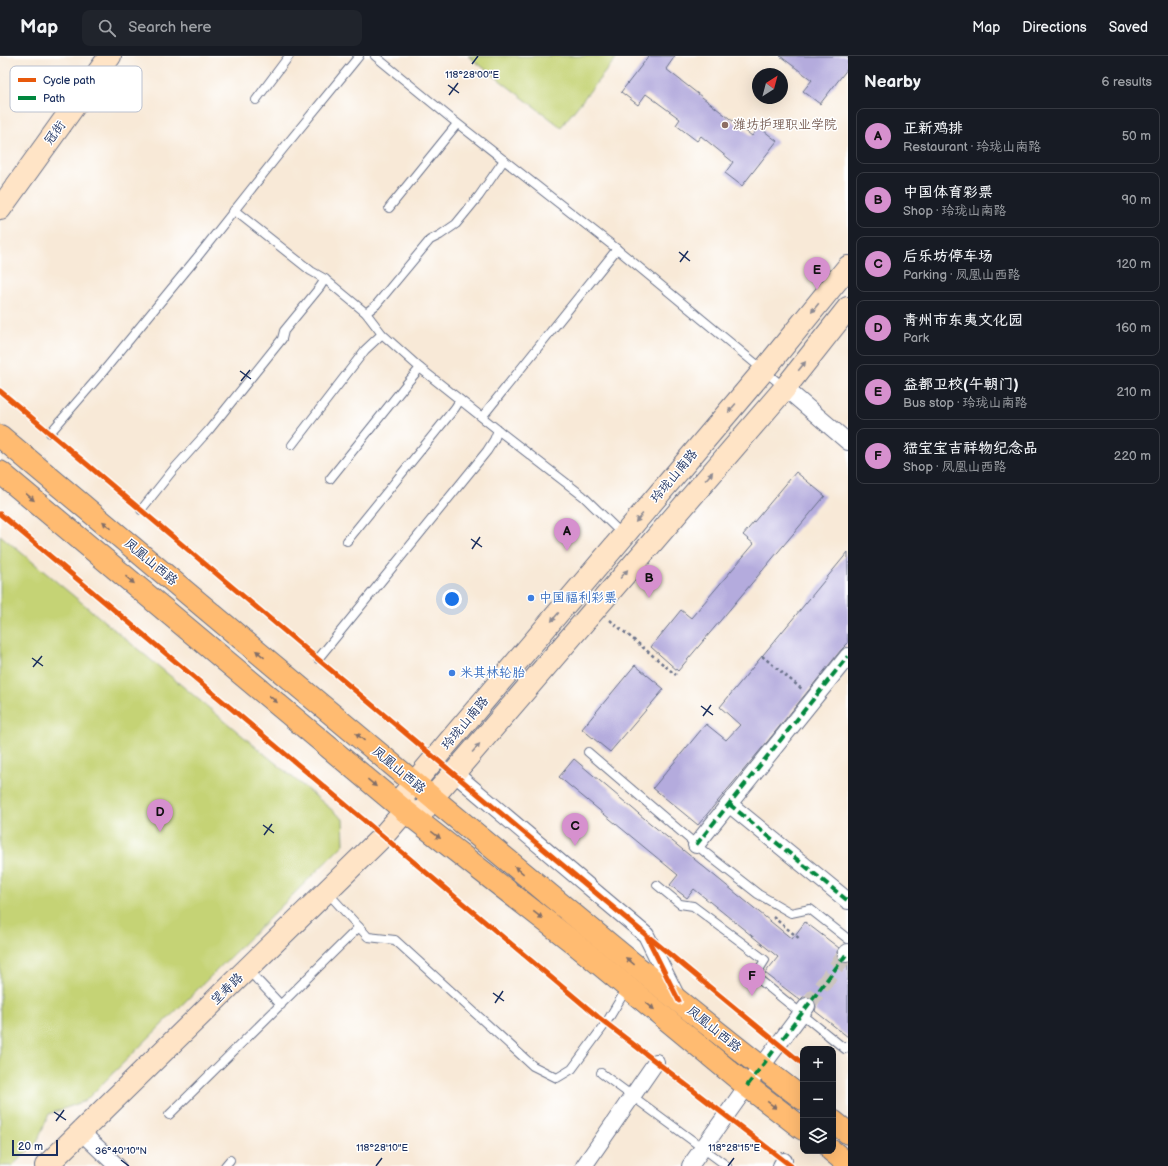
<!DOCTYPE html>
<html lang="en">
<head>
<meta charset="utf-8">
<style>
  :root { --surface:#171b24; --page:#20242c; --text:#f1f3f6; --muted:#9ea1a6; --line:#363941; --accent:#d690ce }
  body { margin:0; font-family:"Balsamiq Sans","LXGW WenKai TC",sans-serif; background:var(--page); color:var(--text) }
  .controls { position:absolute; right:12px; bottom:12px; display:grid; overflow:hidden; border-radius:8px; box-shadow:0 4px 16px #0002 }
  .controls button { width:36px; height:36px; display:grid; place-items:center; padding:0; border:0; border-bottom:1px solid var(--line); background:var(--surface); color:var(--text); font:20px sans-serif }
  .compass { position:absolute; left:752px; top:12px; width:36px; height:36px; border-radius:50%; background:var(--surface); box-shadow:0 4px 16px #0002; rotate:36deg }
  .scale { position:absolute; left:12px; bottom:10px; width:46px; box-sizing:border-box; padding-left:4px; border:2px solid #1b2f5e; border-top:0; font-size:11px; line-height:14px; white-space:nowrap; color:#1b2f5e; -webkit-text-stroke:3px #fff; paint-order:stroke }
  .you { position:absolute; left:452px; top:543px; width:14px; height:14px; margin:-10px; border:3px solid #fff; border-radius:50%; background:#1a73e8; box-shadow:0 0 0 6px #1a73e833 }
  .badge { display:grid; place-items:center; width:26px; height:26px; border-radius:50%; background:var(--accent); color:#111; font-size:13px; font-weight:700 }
  .pin { position:absolute; translate:-50% -33px; filter:drop-shadow(0 1px 2px #0008) }
  .pin::after { content:''; position:absolute; top:21px; width:14px; height:12px; background:inherit; clip-path:polygon(0 0,100% 0,50% 100%) }
  .list { margin:0; padding:0; list-style:none }
  h2 { display:flex; justify-content:space-between; align-items:center; height:52px; margin:0; padding:0 16px; font-size:17px }
  h2 small { font-size:13px; font-weight:400; color:var(--muted) }
  .list li { display:grid; grid-template-columns:26px 1fr auto; gap:12px; align-items:center; box-sizing:border-box; height:56px; margin:0 8px 8px; padding:0 8px; border:1px solid var(--line); border-radius:8px }
  .list b { display:block; font-size:15px; white-space:nowrap }
  .list p { margin:0; font-size:13px; white-space:nowrap; color:var(--muted) }
  .list em { font-size:13px; font-style:normal; color:var(--muted) }
  .icon { flex:none; width:22px; height:22px; fill:none; stroke:currentColor; stroke-width:2; stroke-linecap:round; stroke-linejoin:round }
  .map { position:relative; flex:none; width:848px; height:1110px; overflow:hidden }
  header { display:flex; align-items:center; gap:24px; box-sizing:border-box; height:56px; padding:0 20px; background:var(--surface); border-bottom:1px solid var(--line) }
  header strong { font-size:19px }
  nav { display:flex; gap:22px; margin-inline-start:auto; font-size:14px }
  .search { width:280px; height:36px; background:var(--page); display:flex; align-items:center; gap:10px; box-sizing:border-box; padding:0 14px; border-radius:8px; color:var(--muted); font-size:15px }
  main { display:flex }
  aside { flex:1; background:var(--surface) }
  .map>svg:first-child { display:block }
  .green { fill:#c5d374; stroke:#708169 }
  .building { fill:#b4abdd }
  .lines { fill:none; stroke-linecap:round; stroke-linejoin:round }
  .street-tunnel { stroke:#ccc4bf; stroke-width:16; stroke-dasharray:16 8; stroke-linecap:butt }
  .lane-casing { stroke:#687088; stroke-width:10 }
  .street-casing { stroke:#687088; stroke-width:18 }
  .secondary-casing { stroke:#687088; stroke-width:24 }
  .primary-casing { stroke:#687088; stroke-width:24 }
  .path { stroke:#687088; stroke-width:2.5; stroke-dasharray:3 3; stroke-linecap:butt }
  .lane { stroke:#fff; stroke-width:8 }
  .street { stroke:#fff; stroke-width:16 }
  .secondary { stroke:#ffe4c6; stroke-width:22 }
  .primary { stroke:#ffbb71; stroke-width:22 }
  .quiet { stroke:#00873e; stroke-width:4; stroke-dasharray:8 4; stroke-linecap:butt }
  .cycleway-casing { stroke:#fff; stroke-width:8 }
  .cycleway { stroke:#e8590c; stroke-width:5 }
  .oneway { fill:#8d8a92 }
  .oneway2 { fill:#826e67 }
  .ticks { fill:none; stroke:#1b2f5e; stroke-width:1.5 }
  .education-dot { fill:#8d6e63; stroke:#fff; stroke-width:1.5 }
  .shop-dot { fill:#3f7fe0; stroke:#fff; stroke-width:1.5 }
  .labels { text-anchor:middle; dominant-baseline:central; stroke-width:3; stroke-linejoin:round; paint-order:stroke }
  .education-label { font-size:13px; fill:#785e54; stroke:#fff; text-anchor:start }
  .street-label { font-size:13px; fill:#1b2f5e; stroke:#fff }
  .shop-label { font-size:13px; fill:#366cbe; stroke:#fff; text-anchor:start }
  .key { fill:#fff; stroke:#bbc1cf; stroke-width:1 }
  .key-label { font-size:11px; fill:#1b2f5e }
  .ticks-label { font-size:10px; text-anchor:middle; fill:#1b2f5e; stroke:#fff; stroke-width:3; stroke-linejoin:round; paint-order:stroke }
</style>
</head>
<body>
<header>
<strong>Map</strong>
<div class="search"><svg class="icon" aria-label="search" viewBox="0 0 24 24"><circle cx="10" cy="10" r="6"/><path d="M15 15l6 6"/></svg>Search here</div>
<nav><a>Map</a><a>Directions</a><a>Saved</a></nav>
</header>
<main>
<div class="map">
<svg width="848" height="1110" viewBox="0 0 848 1110">
  <rect width="100%" height="100%" fill="#fff"/>
  <filter id="ink" filterUnits="userSpaceOnUse"><feTurbulence type="fractalNoise" baseFrequency=".025" numOctaves="2"/><feDisplacementMap in="SourceGraphic" scale="8" xChannelSelector="R" yChannelSelector="G"/><feConvolveMatrix kernelMatrix="1 2 1 2 8 2 1 2 1" color-interpolation-filters="sRGB"/></filter>
  <filter id="wash" filterUnits="userSpaceOnUse"><feTurbulence type="fractalNoise" baseFrequency=".012" numOctaves="4" result="noise"/><feDisplacementMap in="SourceGraphic" scale="16" xChannelSelector="R" yChannelSelector="G"/><feGaussianBlur stdDeviation="0.9" result="paint"/><feColorMatrix in="noise" values="0 0 0 0 0 0 0 0 0 0 0 0 0 0 0 0 0 1.4 0 .05"/><feComposite in="paint" operator="in"/></filter>
  <g filter="url(#wash)">
    <rect width="100%" height="100%" fill="#f8e9d7"/>
    <g class="green">
      <polygon points="468,0 618,0 561,71"/>
      <polygon points="0,479 343,763 344,788 85,1045 49,1058 37,1086 12,1110 0,1110"/>
    </g>
    <g id="blocks">
      <g class="building">
        <polygon points="649,0 675,0 666,13 752,80 759,71 777,85 742,130 725,117 733,106 701,80 697,85 676,69 680,63 646,38 638,49 621,36"/>
        <polygon points="780,0 848,0 848,12 820,48 803,35 812,24"/>
        <polygon points="796,416 825,440 678,615 651,591 681,554 691,562 754,488 743,479"/>
        <polygon points="848,496 848,587 841,594 767,686 698,769 653,732 706,668 726,684 740,669 720,651"/>
        <polygon points="635,609 664,633 610,696 582,673"/>
        <polygon points="574,703 645,763 792,883 805,866 839,892 837,896 837,900 839,904 843,907 848,907 848,981 815,955 816,951 816,946 813,943 808,941 803,941 800,944 765,917 778,901 694,833 687,842 670,829 678,819 559,721"/>
      </g>
    </g>
  </g>
  <g filter="url(#ink)">
    <use href="#blocks" fill-opacity="0" stroke="#687088" stroke-width="1"/>
    <g class="lines">
      <polyline class="street-tunnel" points="807,950 846,898"/>
      <defs>
        <g id="lane">
          <polyline points="375,0 453,64 617,193 785,332"/>
          <polyline points="256,44 289,0"/>
          <polyline points="389,152 457,68"/>
          <polyline points="234,154 311,215 325,223 366,257 382,278 420,312 503,378 583,440 623,479"/>
          <polyline points="366,257 376,249 430,184 440,179 456,168 479,140 504,104"/>
          <polyline points="482,361 617,193"/>
          <polyline points="50,377 102,317 199,199 283,93 355,5 359,0"/>
          <polyline points="292,389 359,302 365,294 382,278"/>
          <polyline points="330,423 408,326 420,312"/>
          <polyline points="141,454 173,414 209,374 282,283 284,275 320,231 325,223"/>
          <polyline points="347,485 455,352 460,344"/>
          <polyline points="318,603 487,395 494,384 498,374"/>
          <polyline points="588,696 707,798 758,838 791,857 810,853 848,883"/>
          <polyline points="657,829 680,848 693,850 765,904 755,920 845,993 848,990"/>
          <polyline points="327,836 359,871"/>
          <polyline points="248,914 281,949"/>
          <polyline points="601,1017 727,1110"/>
          <polyline points="169,1059 359,871 368,881 395,884 533,1010 557,1022 572,1013 606,967 627,932"/>
          <polyline points="225,1110 230,1104"/>
        </g>
        <g id="street">
          <polyline points="785,332 848,386"/>
          <polyline points="454,717 646,879 677,941"/>
          <polyline points="729,748 848,845"/>
          <polyline points="696,789 848,600"/>
          <polyline points="846,898 848,896"/>
          <polyline points="81,1076 117,1110"/>
          <polyline points="584,1110 656,1006"/>
          <polyline points="690,1110 747,1030 807,950"/>
          <polyline points="781,1110 784,1105"/>
        </g>
        <g id="secondary">
          <polyline points="0,153 110,0"/>
          <polyline points="405,755 403,740 414,727 764,314 848,211"/>
          <polyline points="405,755 422,757 432,742 454,717 785,332 848,252"/>
          <polyline points="46,1110 383,780 405,755"/>
        </g>
        <g id="primary">
          <path d="M0,380C174,526 347,672 522,816C615,893 707,970 803,1043"/>
          <polyline points="0,416 405,755 574,887 747,1030 803,1073"/>
          <polyline points="833,1065 848,1077"/>
          <polyline points="832,1095 848,1108"/>
        </g>
      </defs>
      <use href="#lane" class="lane-casing"/>
      <use href="#street" class="street-casing"/>
      <use href="#secondary" class="secondary-casing"/>
      <use href="#primary" class="primary-casing"/>
      <g class="path">
        <polyline points="610,564 676,619"/>
        <polyline points="762,600 803,634"/>
        <polyline points="773,861 800,883"/>
      </g>
      <use href="#lane" class="lane"/>
      <use href="#street" class="street"/>
      <use href="#secondary" class="secondary"/>
      <use href="#primary" class="primary"/>
      <g class="quiet">
        <polyline points="729,748 848,845"/>
        <polyline points="696,789 848,600"/>
        <polyline points="747,1030 848,896"/>
      </g>
      <defs>
        <g id="cycleway">
          <polyline points="0,335 435,702 646,879 679,945"/>
          <polyline points="0,458 598,961 791,1110"/>
          <polyline points="650,882 803,1008"/>
        </g>
      </defs>
      <use href="#cycleway" class="cycleway-casing"/>
      <use href="#cycleway" class="cycleway"/>
    </g>
    <defs><path id="oneway-solid" d="M-6-.8H1V-3.2L6.5 0L1 3.2V.8H-6Z"/></defs>
    <g class="oneway">
      <use href="#oneway-solid" transform="translate(815 252) rotate(129)"/>
      <use href="#oneway-solid" transform="translate(802 310) rotate(-51)"/>
      <use href="#oneway-solid" transform="translate(732 352) rotate(130)"/>
      <use href="#oneway-solid" transform="translate(709 420) rotate(-49)"/>
      <use href="#oneway-solid" transform="translate(639 462) rotate(130)"/>
      <use href="#oneway-solid" transform="translate(624 518) rotate(-49)"/>
      <use href="#oneway-solid" transform="translate(555 561) rotate(130)"/>
      <use href="#oneway-solid" transform="translate(476 692) rotate(-49)"/>
    </g>
    <g class="oneway2">
      <use href="#oneway-solid" transform="translate(30 441) rotate(40)"/>
      <use href="#oneway-solid" transform="translate(107 469) rotate(-140)"/>
      <use href="#oneway-solid" transform="translate(130 524) rotate(40)"/>
      <use href="#oneway-solid" transform="translate(260 598) rotate(-140)"/>
      <use href="#oneway-solid" transform="translate(273 643) rotate(40)"/>
      <use href="#oneway-solid" transform="translate(360 681) rotate(-140)"/>
      <use href="#oneway-solid" transform="translate(372 727) rotate(40)"/>
      <use href="#oneway-solid" transform="translate(436 779) rotate(38)"/>
      <use href="#oneway-solid" transform="translate(519 814) rotate(-141)"/>
      <use href="#oneway-solid" transform="translate(538 859) rotate(38)"/>
      <use href="#oneway-solid" transform="translate(630 905) rotate(-141)"/>
      <use href="#oneway-solid" transform="translate(650 950) rotate(40)"/>
      <use href="#oneway-solid" transform="translate(772 1049) rotate(37)"/>
    </g>
  </g>
  <path class="ticks" d="M472,8L478,0M448,29L459,37M449,39L458,27M679,196L690,205M680,206L688,195M240,315L251,323M241,325L250,314M471,483L482,491M472,493L480,481M32,602L43,610M33,611L42,600M701,650L713,659M703,660L711,649M263,769L274,777M264,779L272,768M493,937L504,945M495,947L503,935M54,1056L66,1064M56,1065L64,1054M121,1104L129,1110M376,1110L382,1102M728,1110L734,1102"/>
  <circle class="education-dot" cx="725" cy="69" r="4"/>
  <g class="shop-dot">
    <circle cx="531" cy="542" r="4"/>
    <circle cx="452" cy="617" r="4"/>
  </g>
  <g class="labels">
    <g class="education-label">
      <text x="733" y="69">潍坊护理职业学院</text>
    </g>
    <g class="street-label">
      <text transform="translate(55 77) rotate(-54)">冠街</text>
      <text transform="translate(674 420) rotate(-50)">玲珑山南路</text>
      <text transform="translate(151 506) rotate(40)">凤凰山西路</text>
      <text transform="translate(465 667) rotate(-50)">玲珑山南路</text>
      <text transform="translate(399 714) rotate(40)">凤凰山西路</text>
      <text transform="translate(227 933) rotate(-44)">望寿路</text>
      <text transform="translate(714 973) rotate(39)">凤凰山西路</text>
    </g>
    <g class="shop-label">
      <text x="539" y="542">中国福利彩票</text>
      <text x="460" y="617">米其林轮胎</text>
    </g>
  </g>
  <rect x="10" y="10" width="132" height="46" rx="6" class="key"/>
  <rect x="18" y="22" width="18" height="4" fill="#e8590c"/>
  <rect x="18" y="40" width="18" height="4" fill="#00873e"/>
  <g class="key-label">
    <text x="43" y="28">Cycle path</text>
    <text x="43" y="46">Path</text>
  </g>
  <g class="ticks-label">
    <text x="472" y="22">118°28'00"E</text>
    <text x="382" y="1095">118°28'10"E</text>
    <text x="734" y="1095">118°28'15"E</text>
    <text x="121" y="1098">36°40'10"N</text>
  </g>
</svg>
<div class="controls">
<button>+</button>
<button>−</button>
<button><svg class="icon" aria-label="layers" viewBox="0 0 24 24"><path d="M12 4l9 5-9 5-9-5zM3 14l9 5 9-5"/></svg></button>
</div>
<svg class="compass" viewBox="-18 -18 36 36"><path d="M0-13l5 13h-10z" fill="#e53935"/><path d="M0 13l5-13h-10z" fill="#9ea1a6"/></svg>
<div class="scale">20 m</div>
<div class="you"></div>
<div class="pin badge" style="left:567px;top:495px">A</div>
<div class="pin badge" style="left:649px;top:542px">B</div>
<div class="pin badge" style="left:575px;top:790px">C</div>
<div class="pin badge" style="left:160px;top:776px">D</div>
<div class="pin badge" style="left:817px;top:234px">E</div>
<div class="pin badge" style="left:752px;top:940px">F</div>
</div>
<aside>
<h2>Nearby<small>6 results</small></h2>
<ul class="list">
<li><span class="badge">A</span><div><b>正新鸡排</b><p>Restaurant · 玲珑山南路</p></div><em>50 m</em></li>
<li><span class="badge">B</span><div><b>中国体育彩票</b><p>Shop · 玲珑山南路</p></div><em>90 m</em></li>
<li><span class="badge">C</span><div><b>后乐坊停车场</b><p>Parking · 凤凰山西路</p></div><em>120 m</em></li>
<li><span class="badge">D</span><div><b>青州市东夷文化园</b><p>Park</p></div><em>160 m</em></li>
<li><span class="badge">E</span><div><b>益都卫校(午朝门)</b><p>Bus stop · 玲珑山南路</p></div><em>210 m</em></li>
<li><span class="badge">F</span><div><b>峱宝宝吉祥物纪念品</b><p>Shop · 凤凰山西路</p></div><em>220 m</em></li>
</ul>
</aside>
</main>
</body>
</html>
